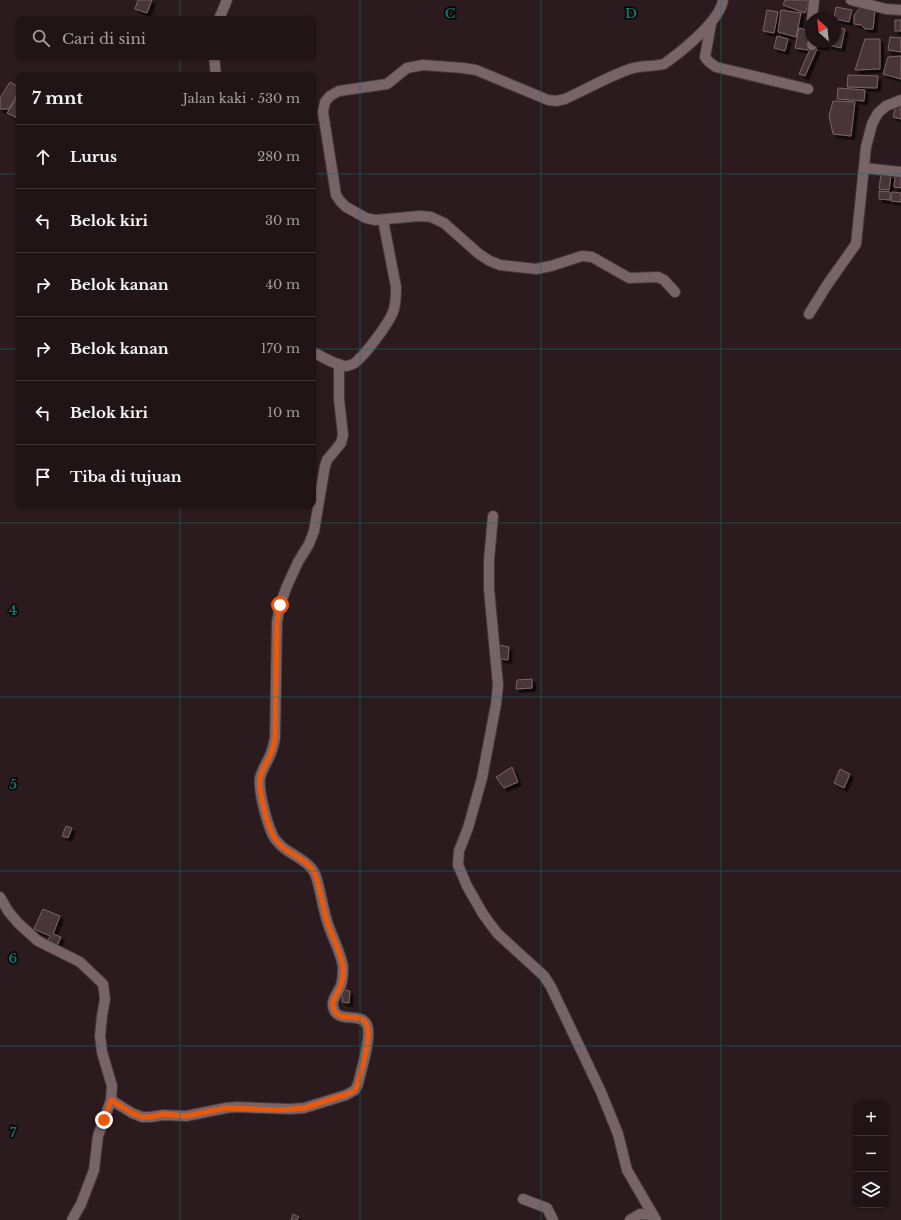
<!DOCTYPE html>
<html lang="id">
<head>
<meta charset="utf-8">
<style>
  :root { --surface:#201416; --page:#2d2123; --text:#f1f3f6; --muted:#a29ea1; --line:#3d3335 }
  body { margin:0; font-family:"Libre Baskerville",serif; background:var(--page); color:var(--text) }
  .controls { position:absolute; right:12px; bottom:12px; display:grid; overflow:hidden; border-radius:8px; box-shadow:0 1px 3px #0004 }
  .controls button { width:36px; height:36px; display:grid; place-items:center; padding:0; border:0; border-bottom:1px solid var(--line); background:var(--surface); color:var(--text); font:20px sans-serif }
  .compass { position:absolute; left:805px; top:12px; width:36px; height:36px; border-radius:50%; background:var(--surface); box-shadow:0 1px 3px #0004; rotate:333deg }
  .stop { position:absolute; width:12px; height:12px; margin:-9px; border:3px solid #ea580c; border-radius:50%; background:#fff }
  .stop.end { background:#ea580c; border-color:#fff; box-shadow:0 1px 4px #0008 }
  .list { margin:0; padding:0; list-style:none }
  h2 { display:flex; justify-content:space-between; align-items:center; height:52px; margin:0; padding:0 16px; font-size:17px }
  h2 small { font-size:13px; font-weight:400; color:var(--muted) }
  .list li { display:grid; grid-template-columns:26px 1fr auto; gap:12px; align-items:center; box-sizing:border-box; height:64px; padding:0 16px; border-top:1px solid var(--line) }
  .list b { display:block; font-size:15px; white-space:nowrap }
  .list em { font-size:13px; font-style:normal; color:var(--muted) }
  .icon { flex:none; width:22px; height:22px; fill:none; stroke:currentColor; stroke-width:2; stroke-linecap:round; stroke-linejoin:round }
  .map { position:relative; flex:none; width:901px; height:1220px; overflow:hidden }
  .search { position:absolute; background:var(--surface); box-shadow:0 1px 3px #0004; left:16px; top:16px; width:300px; height:44px; display:flex; align-items:center; gap:10px; box-sizing:border-box; padding:0 14px; border-radius:8px; color:var(--muted); font-size:15px }
  .panel { position:absolute; background:var(--surface); box-shadow:0 1px 3px #0004; left:16px; top:72px; width:300px; height:436px; border-radius:8px }
  .map>svg:first-child { display:block }
  .building { fill:#473538; stroke:#796468; filter:url(#shadow) }
  .lines { fill:none; stroke-linecap:round; stroke-linejoin:round }
  .minor-casing { stroke:#45383a; stroke-width:12 }
  .minor { stroke:#786367; stroke-width:10 }
  .route { stroke:#ea580c; stroke-width:5 }
  .grid { fill:none; stroke:#0f766e; stroke-width:1; stroke-opacity:0.55 }
  .grid-label { font-size:13px; text-anchor:middle; font-weight:bold; fill:#0f766e; stroke:#0e0708; stroke-width:3.5; stroke-linejoin:round; paint-order:stroke }
</style>
</head>
<body>
<div class="map">
<svg width="901" height="1220" viewBox="0 0 901 1220">
  <defs>
    <filter id="shadow"><feDropShadow dx="3.5" dy="3.5" stdDeviation="0" flood-color="#0009"/></filter>
  </defs>
  <rect width="100%" height="100%" fill="#2b1a1e"/>
  <g class="building">
    <polygon points="138,0 152,0 147,13 135,9"/>
    <polygon points="785,0 805,0 809,2 805,13 783,5"/>
    <polygon points="836,7 852,10 849,22 835,19 834,18"/>
    <polygon points="861,7 875,10 873,29 865,29 861,25 854,24 854,15"/>
    <polygon points="767,10 778,12 774,33 763,31"/>
    <polygon points="781,10 801,13 796,37 778,32"/>
    <polygon points="821,14 832,16 832,18 820,18"/>
    <rect x="895" y="20" width="6" height="11"/>
    <polygon points="835,27 845,29 841,48 828,45 828,42 835,42"/>
    <polygon points="799,28 811,31 808,50 795,48"/>
    <polygon points="777,36 788,39 785,51 774,48"/>
    <polygon points="890,37 901,38 901,52 888,50"/>
    <polygon points="865,39 880,39 880,69 855,70"/>
    <polygon points="815,42 826,42 825,47 814,45"/>
    <polygon points="811,47 817,49 805,76 799,74"/>
    <polygon points="901,56 901,79 883,74 888,57"/>
    <polygon points="848,75 878,76 877,88 847,87"/>
    <polygon points="10,82 19,87 19,91 9,109 0,109 0,98"/>
    <polygon points="838,88 865,90 864,101 837,99"/>
    <polygon points="19,95 19,119 7,113"/>
    <polygon points="833,101 855,102 851,136 833,134 829,116"/>
    <polygon points="896,105 901,106 901,119 893,117"/>
    <polygon points="881,174 891,175 889,190 879,189"/>
    <polygon points="895,177 901,177 901,188 894,187"/>
    <polygon points="879,191 890,192 890,200 879,199"/>
    <polygon points="892,192 901,193 901,202 891,201"/>
    <polygon points="499,645 509,647 508,660 500,659"/>
    <polygon points="532,679 532,688 516,689 517,680"/>
    <polygon points="512,767 518,782 504,788 496,777"/>
    <polygon points="840,769 850,774 844,788 834,783"/>
    <polygon points="66,826 72,828 68,838 62,836"/>
    <polygon points="43,909 60,916 53,934 61,937 57,946 47,943 50,936 34,929"/>
    <polygon points="343,990 350,991 349,1003 342,1002"/>
    <polygon points="293,1214 299,1217 297,1220 291,1220"/>
  </g>
  <g class="lines">
    <defs>
      <g id="minor">
        <polyline points="851,0 886,9 901,10"/>
        <polyline points="812,18 814,0"/>
        <polyline points="219,19 227,0"/>
        <polyline points="711,24 705,57 708,61 716,67 808,89"/>
        <polyline points="812,45 813,42"/>
        <polyline points="214,57 216,75"/>
        <polyline points="864,168 901,172"/>
        <path d="M675,292L664,280L658,277L629,278L592,257L582,256L551,266L536,269L500,265L490,261L479,254L444,223L431,217L420,216L375,220L366,218L346,207L340,201L336,195L323,112L325,102L330,96L339,91L387,84L407,68L423,65L463,68L476,70L548,100L556,101L565,99C585,90 609,76 630,69C641,65 653,67 664,64C681,52 720,21 723,0"/>
        <polyline points="809,314 827,285 856,244 866,147 872,124 878,113 886,106 901,100"/>
        <path d="M313,352C321,356 339,367 347,366C351,365 356,363 358,360C367,352 389,323 393,312C396,305 396,295 396,287L383,220"/>
        <polyline points="493,516 489,560 489,589 498,685 496,704 482,778 468,828 459,851 458,865 467,886 483,914 497,933 544,976 551,987 601,1092 618,1134 627,1170 656,1220"/>
        <polyline points="0,897 8,911 18,923 38,941 80,962 103,984 105,999 102,1016 100,1036 102,1052 112,1086 111,1100 98,1136 94,1170 81,1204 72,1220"/>
        <path d="M111,1100L132,1113L142,1117H150L163,1115L186,1116L226,1108L236,1107L290,1109L304,1108L346,1095L355,1090L358,1084C361,1071 372,1037 367,1025C361,1011 337,1025 333,1007C331,999 339,992 341,985C343,979 343,973 343,967C341,952 331,935 327,921C323,908 321,893 317,880C314,865 300,859 288,851C283,848 279,844 275,839C268,829 258,790 260,778C262,769 268,761 271,753C273,748 274,743 275,738L277,622L280,605L287,586L298,562L309,544L314,531L325,466L327,460L341,443L343,435L339,399V364"/>
        <polyline points="523,1199 547,1208 553,1220"/>
        <polyline points="630,1220 640,1214 653,1215"/>
      </g>
    </defs>
    <use href="#minor" class="minor-casing"/>
    <use href="#minor" class="minor"/>
  </g>
  <g class="lines">
    <path class="route" d="M104,1120L111,1100L132,1113L142,1117H150L163,1114L186,1116L226,1108L280,1110L304,1108L350,1093L355,1090L358,1084C361,1070 372,1037 367,1025C361,1010 337,1025 333,1007C331,999 339,992 341,985C343,979 344,973 343,967C341,952 331,935 327,921C323,908 321,893 317,880C314,865 300,859 288,851C283,848 279,844 275,839C268,829 258,790 260,778C262,769 268,761 271,753C273,748 274,743 275,738L277,622L280,605"/>
  </g>
  <path class="grid" d="M180,0V19M360,0V1220M541,0V1220M721,0V1220M180,57V75M0,174H19M313,174H901M0,349H19M313,349H901M180,505V1220M0,523H901M0,697H901M0,871H901M0,1046H901"/>
  <g class="grid-label">
    <text x="450" y="18">C</text>
    <text x="631" y="18">D</text>
    <text x="13" y="615">4</text>
    <text x="13" y="789">5</text>
    <text x="13" y="963">6</text>
    <text x="13" y="1137">7</text>
  </g>
</svg>
<div class="controls">
<button>+</button>
<button>−</button>
<button><svg class="icon" aria-label="layers" viewBox="0 0 24 24"><path d="M12 4l9 5-9 5-9-5zM3 14l9 5 9-5"/></svg></button>
</div>
<svg class="compass" viewBox="-18 -18 36 36"><path d="M0-13l5 13h-10z" fill="#e53935"/><path d="M0 13l5-13h-10z" fill="#a29ea1"/></svg>
<div class="stop" style="left:280px;top:605px"></div>
<div class="stop end" style="left:104px;top:1120px"></div>
<div class="search"><svg class="icon" aria-label="search" viewBox="0 0 24 24"><circle cx="10" cy="10" r="6"/><path d="M15 15l6 6"/></svg>Cari di sini</div>
<section class="panel">
<h2>7 mnt<small>Jalan kaki · 530 m</small></h2>
<ul class="list">
<li><svg class="icon" aria-label="ahead" viewBox="0 0 24 24"><path d="M12 20V5M6 11l6-6 6 6"/></svg><div><b>Lurus</b></div><em>280 m</em></li>
<li><svg class="icon" aria-label="left" viewBox="0 0 24 24"><path d="M17 20v-9H6M10 6l-5 5 5 5"/></svg><div><b>Belok kiri</b></div><em>30 m</em></li>
<li><svg class="icon" aria-label="right" viewBox="0 0 24 24"><path d="M7 20v-9h11M14 6l5 5-5 5"/></svg><div><b>Belok kanan</b></div><em>40 m</em></li>
<li><svg class="icon" aria-label="right" viewBox="0 0 24 24"><path d="M7 20v-9h11M14 6l5 5-5 5"/></svg><div><b>Belok kanan</b></div><em>170 m</em></li>
<li><svg class="icon" aria-label="left" viewBox="0 0 24 24"><path d="M17 20v-9H6M10 6l-5 5 5 5"/></svg><div><b>Belok kiri</b></div><em>10 m</em></li>
<li><svg class="icon" aria-label="arrive" viewBox="0 0 24 24"><path d="M6 21V4h12l-3 4 3 4H6"/></svg><div><b>Tiba di tujuan</b></div></li>
</ul>
</section>
</div>
</body>
</html>
